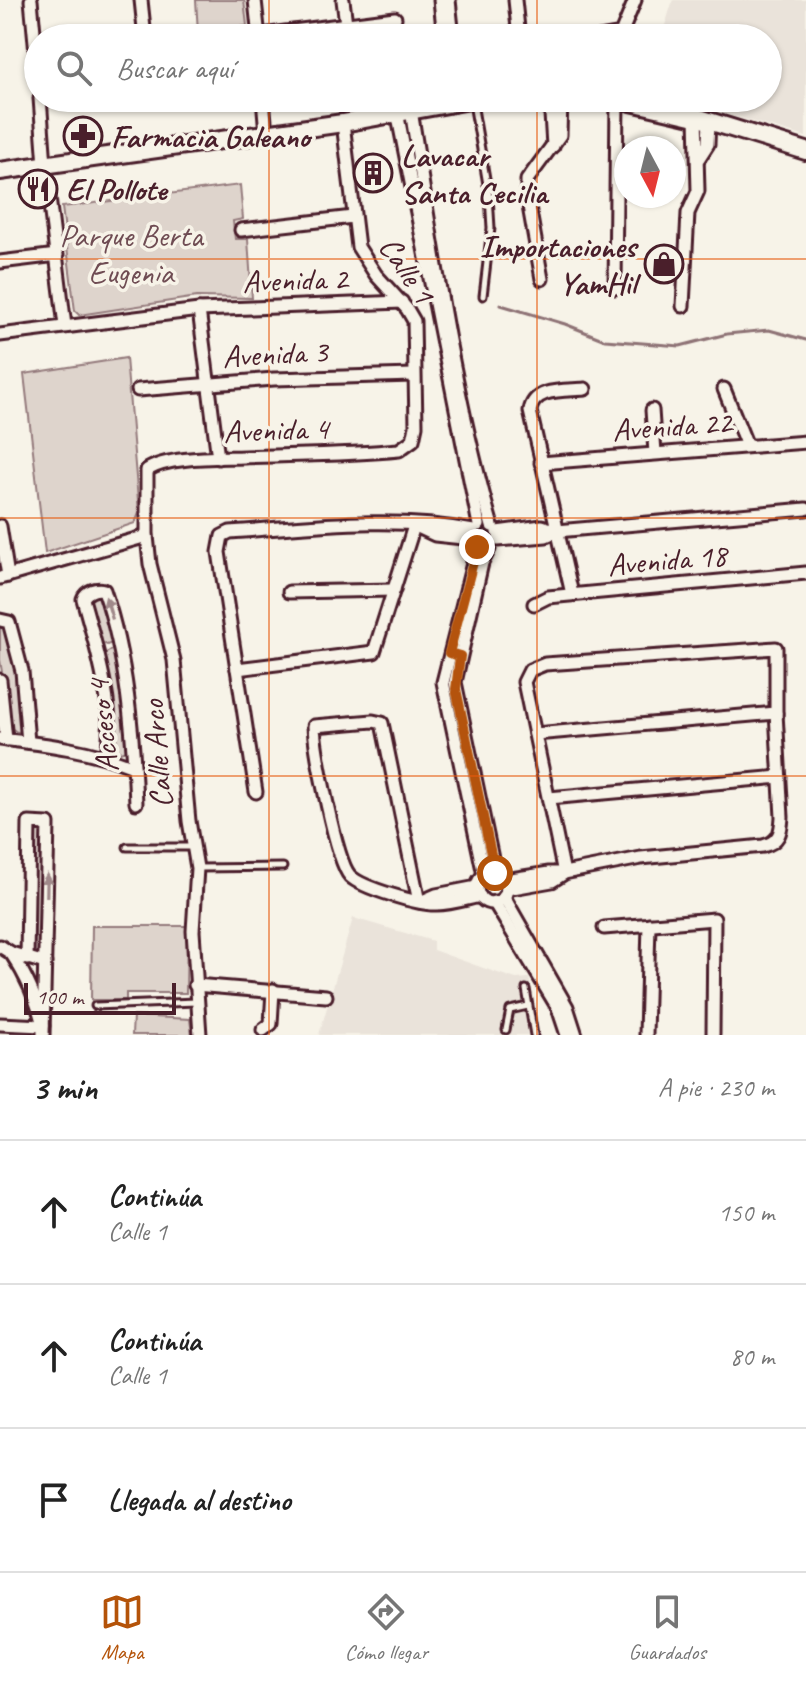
<!DOCTYPE html>
<html lang="es">
<head>
<meta charset="utf-8">
<style>
  :root { --surface:#fff; --page:#f2f2f2; --text:#222; --muted:#767676; --line:#e0e0e0; --accent:#b45309 }
  body { margin:0; font-family:Caveat,sans-serif; background:var(--page); color:var(--text) }
  .compass { position:absolute; left:614px; top:136px; width:72px; height:72px; border-radius:50%; background:var(--surface); box-shadow:0 2px 6px #0004; rotate:173deg }
  .scale { position:absolute; left:24px; bottom:20px; width:152px; box-sizing:border-box; padding-left:8px; border:4px solid #4a1f2b; border-top:0; font-size:22px; line-height:28px; white-space:nowrap; color:#4a1f2b; -webkit-text-stroke:6px #f7f3e8; paint-order:stroke }
  .stop { position:absolute; width:24px; height:24px; margin:-18px; border:6px solid #b45309; border-radius:50%; background:#fff }
  .stop.end { background:#b45309; border-color:#fff; box-shadow:0 2px 8px #0008 }
  .list { margin:0; padding:0; list-style:none }
  h2 { display:flex; justify-content:space-between; align-items:center; height:104px; margin:0; padding:0 32px; font-size:34px }
  h2 small { font-size:26px; font-weight:400; color:var(--muted) }
  .list li { display:grid; grid-template-columns:52px 1fr auto; gap:24px; align-items:center; box-sizing:border-box; height:144px; padding:0 32px; border-top:2px solid var(--line) }
  .list b { display:block; font-size:30px; white-space:nowrap }
  .list p { margin:0; font-size:26px; white-space:nowrap; color:var(--muted) }
  .list em { font-size:26px; font-style:normal; color:var(--muted) }
  .icon { flex:none; width:44px; height:44px; fill:none; stroke:currentColor; stroke-width:2; stroke-linecap:round; stroke-linejoin:round }
  .map { position:relative; flex:none; width:806px; height:1035px; overflow:hidden }
  .search { position:absolute; background:var(--surface); box-shadow:0 2px 6px #0004; left:24px; right:24px; top:24px; height:88px; display:flex; align-items:center; gap:20px; box-sizing:border-box; padding:0 28px; border-radius:44px; color:var(--muted); font-size:30px }
  .sheet { height:536px; background:var(--surface) }
  nav { display:flex; justify-content:space-around; align-items:center; box-sizing:border-box; height:112px; border-top:2px solid var(--line); background:var(--surface); font-size:22px; color:var(--muted) }
  nav a { display:grid; justify-items:center; gap:4px }
  nav .on { color:var(--accent) }
  .map>svg:first-child { display:block }
  .built { fill:#eae3da }
  .green { fill:#ded4cc; stroke:#947a7c; stroke-width:2 }
  .lines { fill:none; stroke-linecap:round; stroke-linejoin:round }
  .stream { stroke:#8e7275; stroke-width:3 }
  .service-casing { stroke:#4a1f2b; stroke-width:11 }
  .minor-casing { stroke:#4a1f2b; stroke-width:17 }
  .secondary-casing { stroke:#4a1f2b; stroke-width:22 }
  .service { stroke:#f7f3e8; stroke-width:5 }
  .minor { stroke:#f7f3e8; stroke-width:11 }
  .secondary { stroke:#f7f3e8; stroke-width:16 }
  .oneway { fill:#a0898a }
  .route { stroke:#b45309; stroke-width:10 }
  .grid { fill:none; stroke:#e8590c; stroke-width:2; stroke-opacity:0.55 }
  .labels { text-anchor:middle; dominant-baseline:central; stroke-width:7; stroke-linejoin:round; paint-order:stroke }
  .poi-label { font-size:32px; font-weight:bold; fill:#4a1f2b; stroke:#f7f3e8; text-anchor:start }
  .park-label { font-size:32px; fill:#6f4c53; stroke:#f7f3e8 }
  .street-label { font-size:32px; fill:#4a1f2b; stroke:#f7f3e8 }
</style>
</head>
<body>
<div class="map">
<svg width="806" height="1035" viewBox="0 0 806 1035">
  <rect width="100%" height="100%" fill="#f7f3e8"/>
  <filter id="ink" filterUnits="userSpaceOnUse"><feTurbulence type="fractalNoise" baseFrequency=".0125" numOctaves="2"/><feDisplacementMap in="SourceGraphic" scale="16" xChannelSelector="R" yChannelSelector="G"/><feConvolveMatrix kernelMatrix="1 2 1 2 8 2 1 2 1" color-interpolation-filters="sRGB"/></filter>
  <g filter="url(#ink)">
    <g class="built">
      <polygon points="673,0 806,0 806,137 672,98 768,98 768,38 661,38"/>
      <polygon points="353,918 433,941 433,950 486,969 516,979 529,978 538,1035 319,1035"/>
    </g>
    <g class="green">
      <polygon points="196,0 244,0 247,26 198,32"/>
      <polygon points="338,98 369,98 371,108 340,112"/>
      <polygon points="240,185 243,219 233,221 235,239 248,239 252,298 197,297 79,315 75,311 62,207"/>
      <polygon points="126,358 139,513 135,523 45,553 24,374"/>
      <polygon points="99,592 115,642 107,645 101,642 88,599"/>
      <polygon points="0,623 3,623 20,672 24,731 17,732 11,728 0,660"/>
      <polygon points="111,650 115,651 130,746 128,750 120,752 115,748 103,655"/>
      <polygon points="32,828 44,829 42,957 31,952"/>
      <polygon points="92,926 187,926 186,993 126,993 126,1000 91,1000"/>
      <polygon points="133,1016 190,1019 192,1035 132,1035"/>
    </g>
    <g class="lines">
      <polyline class="stream" points="501,305 565,324 605,340 680,346 727,334 769,330 806,340"/>
      <defs>
        <g id="service">
          <polyline points="473,103 489,196 491,228 483,296"/>
          <polyline points="127,847 192,847"/>
          <polyline points="198,868 283,867"/>
          <polyline points="526,989 534,1035"/>
          <polyline points="95,1006 196,1002"/>
          <polyline points="506,1030 510,1010 528,1006"/>
        </g>
        <g id="minor">
          <polyline points="31,0 38,75"/>
          <polyline points="141,0 145,38"/>
          <polyline points="255,0 259,38"/>
          <polyline points="343,0 346,24"/>
          <polyline points="440,0 444,38"/>
          <polyline points="449,0 453,38"/>
          <polyline points="515,0 519,38"/>
          <polyline points="237,38 395,18"/>
          <polyline points="599,38 621,34 635,0"/>
          <polyline points="40,98 45,165 65,326"/>
          <polyline points="263,98 266,133"/>
          <polyline points="550,98 553,146"/>
          <path d="M411,110C433,249 453,390 492,526"/>
          <polyline points="397,112 479,525"/>
          <polyline points="699,158 708,144 709,120"/>
          <polyline points="241,230 353,217"/>
          <polyline points="0,262 57,255"/>
          <polyline points="542,279 527,195 527,180 560,135 561,98"/>
          <polyline points="615,288 617,99"/>
          <polyline points="683,306 688,213 698,191 696,117"/>
          <polyline points="199,310 218,458"/>
          <polyline points="0,335 199,310 402,302"/>
          <polyline points="724,389 747,446"/>
          <polyline points="138,390 274,379 414,375"/>
          <polyline points="652,410 655,453"/>
          <polyline points="541,463 806,442"/>
          <polyline points="0,526 8,576"/>
          <polyline points="418,527 435,535 472,539"/>
          <polyline points="497,532 542,526 557,531"/>
          <polyline points="498,540 546,536 557,531 806,509"/>
          <polyline points="477,547 443,682 484,875"/>
          <polyline points="489,549 482,563 455,682 495,873"/>
          <polyline points="0,578 147,536"/>
          <polyline points="289,592 394,590"/>
          <path d="M572,594L530,411C534,387 564,391 585,389"/>
          <polyline points="534,604 548,597 806,573"/>
          <polyline points="0,620 9,622 22,671 28,742"/>
          <polyline points="237,669 374,652 414,526"/>
          <polyline points="0,680 6,740"/>
          <polyline points="535,734 776,713"/>
          <path d="M0,739C47,744 90,750 134,767"/>
          <path d="M106,756C118,717 94,639 83,599C86,591 96,588 104,590C127,658 133,732 136,803"/>
          <path d="M256,792L219,552L222,536L230,532C310,526 394,515 473,531"/>
          <polyline points="549,798 780,777"/>
          <circle cx="492" cy="888" r="15"/>
          <path d="M505,880L549,873H564L641,858L763,846C779,842 781,833 782,817L776,713V648L545,664L530,670L524,682L564,873"/>
          <polyline points="507,889 552,881 563,874"/>
          <polyline points="504,897 567,1007 576,1035"/>
          <path d="M419,902L382,723L373,721L314,726C315,750 336,861 350,876C362,888 420,905 437,904C451,904 466,899 480,896"/>
          <polyline points="420,902 436,895 477,887"/>
          <polyline points="494,902 558,1008 567,1035"/>
          <polyline points="604,928 714,919 713,1035"/>
          <polyline points="0,946 11,953 45,963"/>
          <polyline points="27,959 29,823 48,824 43,1035"/>
          <polyline points="195,985 326,996"/>
          <path d="M0,1024L43,1026C37,999 27,977 11,953"/>
          <polyline points="263,1030 271,1024 273,990"/>
          <path d="M200,1035L193,931L197,868L189,821L174,660L150,564L147,536V470C169,456 217,458 244,457C296,455 348,455 399,450L413,440L416,426L414,321L407,309L376,275L358,247L343,123"/>
          <polyline points="646,1035 649,924"/>
        </g>
        <g id="secondary">
          <polyline points="614,98 696,117 806,151"/>
          <polyline points="0,171 343,123 481,98"/>
        </g>
      </defs>
      <use href="#service" class="service-casing"/>
      <use href="#minor" class="minor-casing"/>
      <use href="#secondary" class="secondary-casing"/>
      <use href="#service" class="service"/>
      <use href="#minor" class="minor"/>
      <use href="#secondary" class="secondary"/>
    </g>
    <defs><path id="oneway-solid" d="M-6-.8H1V-3.2L6.5 0L1 3.2V.8H-6Z" transform="scale(2)"/></defs>
    <g class="oneway">
      <use href="#oneway-solid" transform="translate(109 608) rotate(-107)"/>
      <use href="#oneway-solid" transform="translate(47 885) rotate(-89)"/>
    </g>
  </g>
  <g class="lines" filter="url(#ink)">
    <polyline class="route" points="477,547 449,653 460,656 456,689 495,873"/>
  </g>
  <path class="grid" d="M269,0V38M537,0V38M269,98V1035M537,98V1035M0,259H806M0,518H806M0,776H806"/>
  <defs>
    <symbol id="pharmacy-ring" viewBox="-11 -11 22 22"><circle r="9.5" fill="#f7f3e8" stroke="#4a1f2b" stroke-width="1.5"/><path d="M-2-6h4v4h4v4h-4v4h-4v-4h-4v-4h4Z" fill="#4a1f2b"/></symbol>
    <symbol id="building-ring" viewBox="-11 -11 22 22"><circle r="9.5" fill="#f7f3e8" stroke="#4a1f2b" stroke-width="1.5"/><path d="M-4-6H4V6H1V3H-1V6H-4ZM-2.5-4.3h1.7v1.8h-1.7ZM.8-4.3h1.7v1.8H.8ZM-2.5-1h1.7V.8h-1.7ZM.8-1h1.7V.8H.8Z" fill="#4a1f2b"/></symbol>
    <symbol id="restaurant-ring" viewBox="-11 -11 22 22"><circle r="9.5" fill="#f7f3e8" stroke="#4a1f2b" stroke-width="1.5"/><path d="M-5-6h1v4h1v-4h1v4h1v-4h1v5L-1.5 .5V6h-2V.5L-5-1ZM5-6V6H3V1.5H1.5Q1.5-4 5-6Z" fill="#4a1f2b"/></symbol>
    <symbol id="shop-ring" viewBox="-11 -11 22 22"><circle r="9.5" fill="#f7f3e8" stroke="#4a1f2b" stroke-width="1.5"/><path d="M-5-2.5h2.3a2.7 3.5 0 0 1 5.4 0H5L5.5 6h-11ZM-1.5-2.5h3a1.5 2.3 0 0 0-3 0Z" fill="#4a1f2b"/></symbol>
  </defs>
  <g fill-rule="evenodd">
    <use href="#pharmacy-ring" x="61" y="114" width="44" height="44"/>
    <use href="#building-ring" x="351" y="151" width="44" height="44"/>
    <use href="#restaurant-ring" x="16" y="167" width="44" height="44"/>
    <use href="#shop-ring" x="642" y="242" width="44" height="44"/>
  </g>
  <g class="labels">
    <g class="poi-label">
      <text x="111" y="136">Farmacia Galeano</text>
      <text x="401" y="155">Lavacar<tspan x="401" dy="37">Santa Cecilia</tspan></text>
      <text x="66" y="189">El Pollote</text>
      <text x="636" y="246" text-anchor="end">Importaciones<tspan x="636" dy="37">YamHil</tspan></text>
    </g>
    <g class="park-label">
      <text x="131" y="235">Parque Berta<tspan x="131" dy="37">Eugenia</tspan></text>
    </g>
    <g class="street-label">
      <text transform="translate(407 270) rotate(56)">Calle 1</text>
      <text transform="translate(295 280) rotate(-2)">Avenida 2</text>
      <text transform="translate(275 354) rotate(-3)">Avenida 3</text>
      <text transform="translate(672 426) rotate(-4)">Avenida 22</text>
      <text transform="translate(276 430) rotate(-2)">Avenida 4</text>
      <text transform="translate(667 560) rotate(-5)">Avenida 18</text>
      <text transform="translate(103 726) rotate(-96)">Acceso 4</text>
      <text transform="translate(157 754) rotate(-95)">Calle Arco</text>
    </g>
  </g>
</svg>
<svg class="compass" viewBox="-18 -18 36 36"><path d="M0-13l5 13h-10z" fill="#e53935"/><path d="M0 13l5-13h-10z" fill="#767676"/></svg>
<div class="scale">100 m</div>
<div class="stop" style="left:495px;top:873px"></div>
<div class="stop end" style="left:477px;top:547px"></div>
<div class="search"><svg class="icon" aria-label="search" viewBox="0 0 24 24"><circle cx="10" cy="10" r="6"/><path d="M15 15l6 6"/></svg>Buscar aquí</div>
</div>
<section class="sheet">
<h2>3 min<small>A pie · 230 m</small></h2>
<ul class="list">
<li><svg class="icon" aria-label="ahead" viewBox="0 0 24 24"><path d="M12 20V5M6 11l6-6 6 6"/></svg><div><b>Continúa</b><p>Calle 1</p></div><em>150 m</em></li>
<li><svg class="icon" aria-label="ahead" viewBox="0 0 24 24"><path d="M12 20V5M6 11l6-6 6 6"/></svg><div><b>Continúa</b><p>Calle 1</p></div><em>80 m</em></li>
<li><svg class="icon" aria-label="arrive" viewBox="0 0 24 24"><path d="M6 21V4h12l-3 4 3 4H6"/></svg><div><b>Llegada al destino</b></div></li>
</ul>
</section>
<nav>
<a class="on"><svg class="icon" aria-label="map" viewBox="0 0 24 24"><path d="M3 6l6-2 6 2 6-2v14l-6 2-6-2-6 2zM9 4v14M15 6v14"/></svg>Mapa</a>
<a><svg class="icon" aria-label="directions" viewBox="0 0 24 24"><path d="M12 3l9 9-9 9-9-9zM9 14v-3h6M13 9l2 2-2 2"/></svg>Cómo llegar</a>
<a><svg class="icon" aria-label="saved" viewBox="0 0 24 24"><path d="M7 4h10v16l-5-4-5 4z"/></svg>Guardados</a>
</nav>
</body>
</html>
